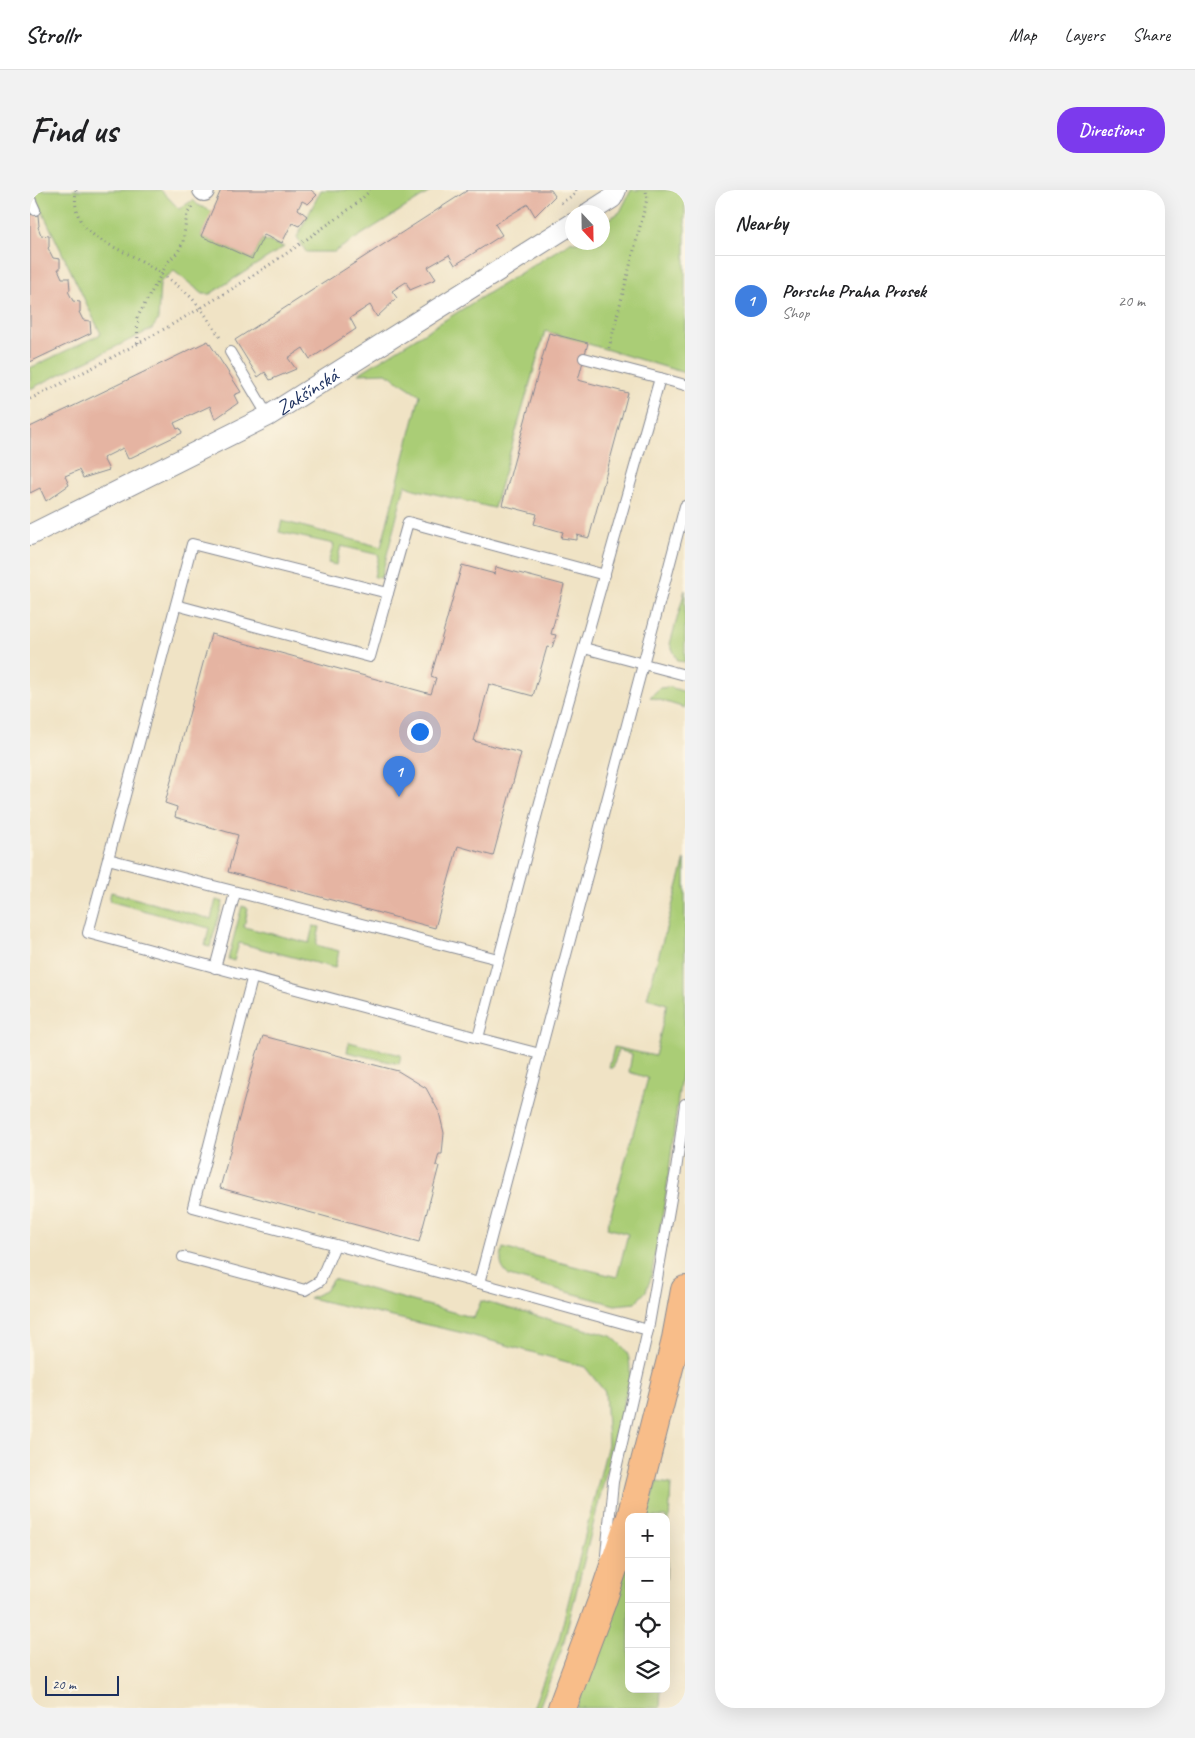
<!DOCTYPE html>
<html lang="en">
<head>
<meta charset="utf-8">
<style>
  :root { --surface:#fff; --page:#f2f2f2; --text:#202124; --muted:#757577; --line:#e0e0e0; --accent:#7c3aed }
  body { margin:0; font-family:Caveat,sans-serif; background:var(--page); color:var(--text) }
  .controls { position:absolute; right:15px; bottom:15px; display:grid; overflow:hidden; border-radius:10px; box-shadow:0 5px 20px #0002 }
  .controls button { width:45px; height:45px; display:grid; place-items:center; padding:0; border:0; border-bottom:1px solid var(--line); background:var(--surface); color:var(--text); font:25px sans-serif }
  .compass { position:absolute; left:535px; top:15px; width:45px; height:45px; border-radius:50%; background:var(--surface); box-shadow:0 5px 20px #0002; rotate:158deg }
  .scale { position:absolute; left:15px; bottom:12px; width:74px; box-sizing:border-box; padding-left:5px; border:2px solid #1b2f5e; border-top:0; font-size:14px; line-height:18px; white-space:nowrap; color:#1b2f5e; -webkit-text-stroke:4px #fcf5e5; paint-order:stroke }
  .you { position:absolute; left:389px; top:541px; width:18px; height:18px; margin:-12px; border:4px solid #fff; border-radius:50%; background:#1a73e8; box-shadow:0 0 0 8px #1a73e833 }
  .badge { display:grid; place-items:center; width:32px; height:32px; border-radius:50%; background:var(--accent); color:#fff; font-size:16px; font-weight:700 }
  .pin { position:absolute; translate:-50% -41px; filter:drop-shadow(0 1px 2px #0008) }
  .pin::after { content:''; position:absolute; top:26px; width:18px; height:15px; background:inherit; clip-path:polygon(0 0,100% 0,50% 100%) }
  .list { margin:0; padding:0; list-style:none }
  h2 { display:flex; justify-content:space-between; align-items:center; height:65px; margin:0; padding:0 20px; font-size:21px }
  h2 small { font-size:16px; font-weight:400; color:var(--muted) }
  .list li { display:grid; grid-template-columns:32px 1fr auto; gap:15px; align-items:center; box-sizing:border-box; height:90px; padding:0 20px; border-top:1px solid var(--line) }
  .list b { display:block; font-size:19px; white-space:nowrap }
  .list p { margin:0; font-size:16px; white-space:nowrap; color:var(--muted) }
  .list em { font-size:16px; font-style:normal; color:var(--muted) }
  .icon { flex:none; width:28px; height:28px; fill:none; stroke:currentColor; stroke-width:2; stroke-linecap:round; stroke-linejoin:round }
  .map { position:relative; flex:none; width:655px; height:1518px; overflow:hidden; border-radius:20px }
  header { display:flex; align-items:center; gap:30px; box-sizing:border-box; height:70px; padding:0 25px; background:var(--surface); border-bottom:1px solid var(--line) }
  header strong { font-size:24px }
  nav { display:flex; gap:28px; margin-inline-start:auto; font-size:18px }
  .intro { display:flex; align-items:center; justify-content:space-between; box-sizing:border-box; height:120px; padding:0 30px }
  h1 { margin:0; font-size:35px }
  .button { padding:12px 22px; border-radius:20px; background:var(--accent); color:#fff; font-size:18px; font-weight:700 }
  main { display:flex; gap:30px; padding:0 30px }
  aside { flex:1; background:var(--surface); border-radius:20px; box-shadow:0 5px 20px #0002 }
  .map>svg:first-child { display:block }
  .green { fill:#aacd76; stroke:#627e6a }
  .building { fill:#e5b4a2 }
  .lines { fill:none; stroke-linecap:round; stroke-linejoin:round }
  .lane-casing { stroke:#868992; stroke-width:12 }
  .street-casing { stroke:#868992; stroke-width:22 }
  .highway-casing { stroke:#868992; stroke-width:30 }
  .path { stroke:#868992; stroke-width:3; stroke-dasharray:1 4; stroke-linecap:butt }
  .lane { stroke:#fff; stroke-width:10 }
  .street { stroke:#fff; stroke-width:20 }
  .highway { stroke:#f8bd89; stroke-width:28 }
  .labels { text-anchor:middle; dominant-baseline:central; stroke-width:4; stroke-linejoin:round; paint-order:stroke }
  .street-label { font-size:20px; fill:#1b2f5e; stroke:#fcf5e5 }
</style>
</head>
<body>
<header>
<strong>Strollr</strong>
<nav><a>Map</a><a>Layers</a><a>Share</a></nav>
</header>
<div class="intro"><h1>Find us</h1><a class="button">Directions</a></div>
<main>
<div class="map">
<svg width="655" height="1518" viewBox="0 0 655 1518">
  <rect width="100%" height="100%" fill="#fcf5e5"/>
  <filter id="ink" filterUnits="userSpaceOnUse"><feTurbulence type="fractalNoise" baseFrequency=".02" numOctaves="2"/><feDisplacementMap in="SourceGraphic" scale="10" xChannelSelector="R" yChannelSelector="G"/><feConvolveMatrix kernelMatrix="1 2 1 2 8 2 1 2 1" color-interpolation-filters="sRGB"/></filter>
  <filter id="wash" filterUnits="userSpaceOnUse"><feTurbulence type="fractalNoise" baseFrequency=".0096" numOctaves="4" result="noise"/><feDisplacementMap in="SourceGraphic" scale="20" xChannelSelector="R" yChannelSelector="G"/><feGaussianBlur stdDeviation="1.12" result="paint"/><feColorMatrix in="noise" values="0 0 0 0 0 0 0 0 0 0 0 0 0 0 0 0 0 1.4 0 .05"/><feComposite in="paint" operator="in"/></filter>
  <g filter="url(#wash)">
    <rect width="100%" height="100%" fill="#f0e3c5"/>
    <g class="green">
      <polygon points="2,0 131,0 149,19 163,10 168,15 183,22 171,46 222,69 232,49 254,57 180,104 173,104 144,81 130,92 128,130 122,139 0,199 0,178 71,144"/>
      <polygon points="291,0 403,0 304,62 276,62 267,47"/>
      <polygon points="601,0 655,0 655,183 515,141 464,318 384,299 375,295 351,388 344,387 349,365 311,356 306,375 298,373 304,354 249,342 252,331 351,357 390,205 356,183 328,184 542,51 542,52 572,52 573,33 590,22"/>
      <polygon points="655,400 655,472 648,471 640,454"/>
      <polygon points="640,497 655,502 655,518 620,507 630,498"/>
      <path d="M655,669V853L636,1005L621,1088L616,1101L605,1113L585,1115L479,1086C469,1076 470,1071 473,1058L587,1087L598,1044L577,1038L618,888L599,882L602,864L588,860L583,878H579L584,857L625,866L637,814L617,808Z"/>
      <polygon points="81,702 181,729 186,710 193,712 180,757 175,756 179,738 79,711"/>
      <polygon points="212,716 218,718 214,737 279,753 283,736 290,737 286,755 309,761 305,778 209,753 204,771 198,769"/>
      <polygon points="319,852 371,865 369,874 317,862"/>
      <path d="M303,1089L444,1128L451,1111L581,1146C599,1161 600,1164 600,1187L532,1459L509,1518H503L529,1449L578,1254L575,1202L555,1177L433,1143L279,1108L295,1101Z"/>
      <polygon points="627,1292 641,1294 636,1389 636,1327 614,1327"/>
      <polygon points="599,1371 599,1499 631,1499 630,1518 546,1518"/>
    </g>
    <g id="blocks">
      <g class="building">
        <polygon points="191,0 281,0 287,5 278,14 272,11 268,19 277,26 269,36 262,33 252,53 234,45 222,69 171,46"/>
        <polygon points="438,0 521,0 525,6 505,26 498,14 465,34 472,45 425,75 419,65 398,77 406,89 380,100 376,92 362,101 367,108 347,127 340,115 320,128 326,139 280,169 273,158 258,168 266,179 240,190 235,182 228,187 205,150"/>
        <polygon points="0,24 8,25 9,36 8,37 11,45 19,46 19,57 18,58 23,68 30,69 30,79 28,79 32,88 39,88 40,100 38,101 43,111 50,112 50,122 49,122 53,130 60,131 61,143 0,172"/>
        <polygon points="519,143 558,153 548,190 598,203 559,348 547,345 547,350 531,348 533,342 504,334 507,324 472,315"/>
        <polygon points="178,151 211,202 204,205 208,213 185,229 180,216 144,233 147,239 150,238 152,243 98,269 93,258 73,268 79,280 53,288 49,280 35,286 39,295 16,311 10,298 0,303 0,237"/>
        <polygon points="432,375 465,384 466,377 534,395 521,444 526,445 522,458 517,457 503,506 459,494 444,551 491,563 463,666 428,656 405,738 198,682 208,645 145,627 147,617 135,613 181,444 401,504 406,488 401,486"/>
        <polygon points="233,846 368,881 396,898 409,922 414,943 412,964 409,964 406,975 409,976 389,1052 190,998 226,866"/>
      </g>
    </g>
  </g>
  <g filter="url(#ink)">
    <use href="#blocks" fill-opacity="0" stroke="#868992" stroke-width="1"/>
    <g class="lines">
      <defs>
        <g id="lane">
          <polyline points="0,9 5,20"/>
          <polyline points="200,162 238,226"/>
          <polyline points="630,188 655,195"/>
          <polyline points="146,415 340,467 358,403"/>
          <polyline points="554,458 655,485"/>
          <polyline points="78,669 162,354 358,403 378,332 575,385"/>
          <polyline points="468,769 78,669 58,743 448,848 510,612 630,188 554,168"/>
          <polyline points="185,778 205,703"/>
          <polyline points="222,789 163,1017 449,1093 655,316"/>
          <polyline points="448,848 510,864"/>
          <polyline points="153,1067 275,1100 290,1091 305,1055"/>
          <polyline points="449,1093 618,1140"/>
          <polyline points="576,1365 583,1292 618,1140 646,980 655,914"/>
        </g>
        <g id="street">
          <polyline points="173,0 174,1"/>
          <polyline points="560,22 582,8 586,0"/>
          <path id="s1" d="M0,345L238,226L542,34"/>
        </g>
        <g id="highway">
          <polyline points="601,1327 645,1154 655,1100"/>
          <polyline points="532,1518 572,1411 599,1332"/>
        </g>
      </defs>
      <use href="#lane" class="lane-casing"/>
      <use href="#street" class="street-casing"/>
      <use href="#highway" class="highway-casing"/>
      <g class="path">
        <path d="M46,0C40,45 79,53 110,70C125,79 140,89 154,101C170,114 180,132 191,149"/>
        <polyline points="531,13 545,4 546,0"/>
        <polyline points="108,153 107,128 138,72 148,62 153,52 157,24 162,17"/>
        <polyline points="579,158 617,9 616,0"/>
        <path d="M0,209C96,162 190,111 277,49C297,34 323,20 340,0"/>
      </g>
      <use href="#lane" class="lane"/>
      <use href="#street" class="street"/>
      <use href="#highway" class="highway"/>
    </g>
  </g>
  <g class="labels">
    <g class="street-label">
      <text stroke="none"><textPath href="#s1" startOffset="312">Zakšínská</textPath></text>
    </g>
  </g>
</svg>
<div class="controls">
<button>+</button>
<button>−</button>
<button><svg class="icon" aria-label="locate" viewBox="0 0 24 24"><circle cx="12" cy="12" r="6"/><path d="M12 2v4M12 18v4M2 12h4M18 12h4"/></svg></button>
<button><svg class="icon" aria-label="layers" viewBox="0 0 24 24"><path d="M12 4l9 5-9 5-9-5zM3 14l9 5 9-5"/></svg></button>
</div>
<svg class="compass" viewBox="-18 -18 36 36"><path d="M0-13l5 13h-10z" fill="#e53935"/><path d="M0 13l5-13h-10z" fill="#757577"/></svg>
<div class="scale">20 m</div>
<div class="you"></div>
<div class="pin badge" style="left:369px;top:607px;background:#3f7fe0">1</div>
</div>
<aside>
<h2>Nearby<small></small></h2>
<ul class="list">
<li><span class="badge" style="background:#3f7fe0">1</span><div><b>Porsche Praha Prosek</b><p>Shop</p></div><em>20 m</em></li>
</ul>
</aside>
</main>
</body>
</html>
